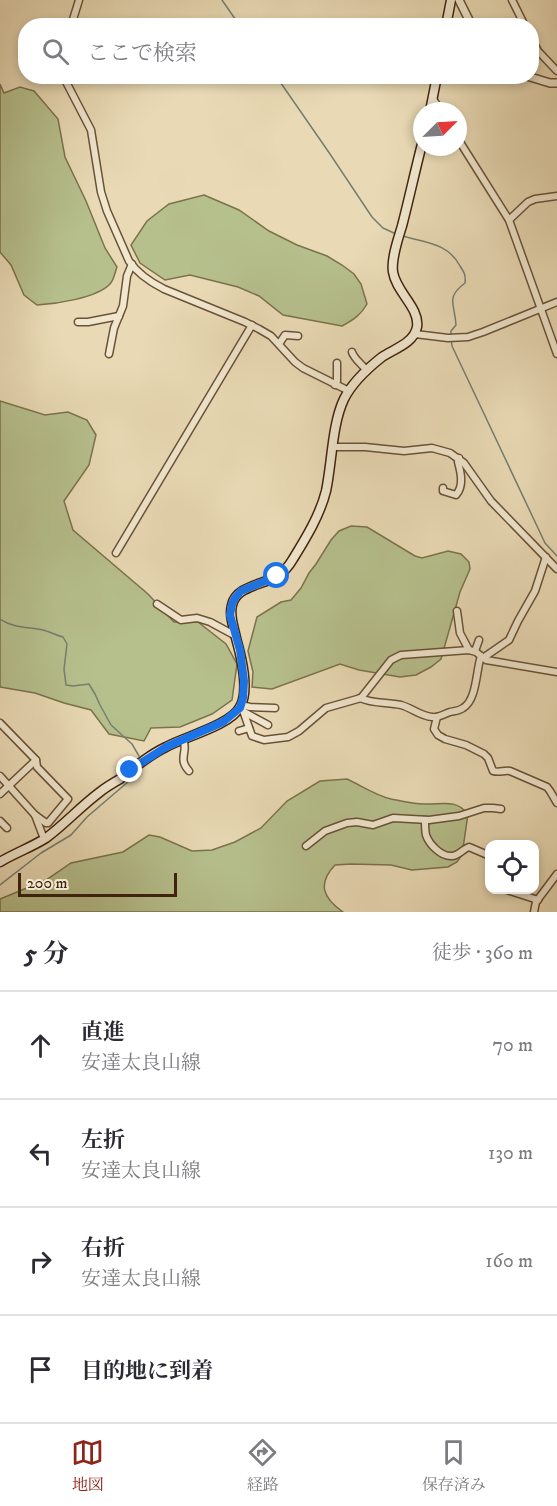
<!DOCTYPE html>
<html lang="ja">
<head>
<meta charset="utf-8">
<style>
  :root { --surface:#fff; --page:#f2f2f3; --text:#2b2b33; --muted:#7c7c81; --line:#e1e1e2; --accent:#8f2418 }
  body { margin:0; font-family:"IM FELL DW Pica","Noto Serif JP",serif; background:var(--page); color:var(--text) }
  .controls { position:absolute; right:18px; bottom:18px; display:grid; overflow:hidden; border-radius:12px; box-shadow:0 3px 9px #0003 }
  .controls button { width:54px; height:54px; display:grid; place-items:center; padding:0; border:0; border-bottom:2px solid var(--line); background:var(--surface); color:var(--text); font:30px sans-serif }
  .compass { position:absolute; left:413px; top:102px; width:54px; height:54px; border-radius:50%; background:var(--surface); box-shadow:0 3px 9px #0003; rotate:66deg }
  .scale { position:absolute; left:18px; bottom:15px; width:159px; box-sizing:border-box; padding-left:6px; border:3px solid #40240d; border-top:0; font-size:16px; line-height:21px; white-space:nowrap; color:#40240d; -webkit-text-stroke:4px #f1e7cf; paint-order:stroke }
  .stop { position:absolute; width:18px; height:18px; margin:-14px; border:4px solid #1a73e8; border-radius:50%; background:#fff }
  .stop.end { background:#1a73e8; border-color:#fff; box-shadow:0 2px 6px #0008 }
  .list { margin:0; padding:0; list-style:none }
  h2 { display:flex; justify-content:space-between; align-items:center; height:78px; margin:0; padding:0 24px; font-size:26px }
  h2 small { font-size:20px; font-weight:400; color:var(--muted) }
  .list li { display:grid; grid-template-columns:39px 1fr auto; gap:18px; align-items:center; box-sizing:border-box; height:108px; padding:0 24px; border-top:2px solid var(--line) }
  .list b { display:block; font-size:22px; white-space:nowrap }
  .list p { margin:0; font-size:20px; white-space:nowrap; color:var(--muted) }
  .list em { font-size:20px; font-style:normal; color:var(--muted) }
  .icon { flex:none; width:33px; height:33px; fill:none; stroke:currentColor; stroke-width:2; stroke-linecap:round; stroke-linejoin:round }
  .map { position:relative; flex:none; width:557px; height:912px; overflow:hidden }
  .search { position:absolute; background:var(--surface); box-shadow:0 3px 9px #0003; left:18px; right:18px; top:18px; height:66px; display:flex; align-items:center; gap:15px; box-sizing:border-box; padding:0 21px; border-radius:24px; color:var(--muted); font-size:22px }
  .sheet { height:510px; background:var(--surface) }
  nav { display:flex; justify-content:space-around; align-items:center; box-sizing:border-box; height:84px; border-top:2px solid var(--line); background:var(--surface); font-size:16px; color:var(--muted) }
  nav a { display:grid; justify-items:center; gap:3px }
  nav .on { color:var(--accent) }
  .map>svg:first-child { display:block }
  .green { fill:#b6c08d; stroke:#7b724d; stroke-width:1.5 }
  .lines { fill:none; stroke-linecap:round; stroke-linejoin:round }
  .stream { stroke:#757e71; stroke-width:1.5 }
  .minor-casing { stroke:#6a5237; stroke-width:9 }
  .tertiary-casing { stroke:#6a5237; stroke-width:10 }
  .secondary-casing { stroke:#40240d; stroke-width:11 }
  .minor { stroke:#f1e7cf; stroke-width:6 }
  .tertiary { stroke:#f1e7cf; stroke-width:7 }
  .secondary { stroke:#f1e7cf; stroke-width:8 }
  .route { stroke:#1a73e8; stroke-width:8 }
</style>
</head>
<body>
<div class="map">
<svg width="557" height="912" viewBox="0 0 557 912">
  <rect width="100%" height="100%" fill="#e9dab5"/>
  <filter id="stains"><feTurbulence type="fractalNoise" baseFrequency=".00333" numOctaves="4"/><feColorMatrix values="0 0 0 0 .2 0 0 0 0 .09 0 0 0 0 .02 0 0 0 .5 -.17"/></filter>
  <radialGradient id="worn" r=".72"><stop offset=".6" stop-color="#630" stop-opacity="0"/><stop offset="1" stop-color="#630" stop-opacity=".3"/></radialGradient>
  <g class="green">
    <path d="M0,84L4,93L20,87L34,91L58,119L65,157L86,201L105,248L117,267C115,272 114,280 110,284C97,298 56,304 37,305L24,295L11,265L0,252Z"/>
    <path d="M204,195L239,210L269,231L297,245L327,256L342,265L354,274L361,284L367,304C361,315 353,320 342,326L283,315L259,296L238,287L190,275L165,280L140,263L131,245L147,221L169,204Z"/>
    <polygon points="0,401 45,415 68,412 87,420 96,435 89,465 64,501 73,530 148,594 174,622 198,622 226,644 237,664 232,700 212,714 180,727 151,728 144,741 109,734 91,710 64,703 35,693 0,687"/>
    <polygon points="351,526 367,527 415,556 422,558 448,551 461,554 469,562 470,569 460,592 441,659 431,667 416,675 400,677 359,670 340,664 272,689 252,687 253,672 248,651 257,617 281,602 291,600 301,588 309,573 316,564 331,540 339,531"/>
    <path d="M347,779C362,786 375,795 391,799C401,801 413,804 424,804C441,805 455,798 468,814L462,855L457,862L448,867L412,870L391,865L351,864L335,865C317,884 323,898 343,912H0V899L46,880L71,863L123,852L149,835L160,837L192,851L212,850L235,842L261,828L287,801L320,781Z"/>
  </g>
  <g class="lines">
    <g class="stream">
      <polyline points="222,0 240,26"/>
      <polyline points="276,76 330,154 372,217 383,228 396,234"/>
      <path d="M403,236C426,243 448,243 460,266C464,272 466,275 465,283C445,298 455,304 456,325L451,331V334"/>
      <polyline points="451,339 452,346 545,543 557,556"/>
      <path d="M0,619C13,628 28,627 43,630C50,632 56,635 63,637L67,644L64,669L66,685L73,686L89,684L95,694L100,705L111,725L132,744L139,756"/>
      <polyline points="0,885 41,853 71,835 87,817 129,781 133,774"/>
    </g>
    <defs>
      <g id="minor">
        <polyline points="512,0 525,26"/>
        <polyline points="71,26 79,0"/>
        <polyline points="532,40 538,51 557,71"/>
        <path d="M63,76L91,130L101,192L107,211L129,261C138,274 150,282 164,289L245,322L259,329L271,336L295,362L303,368L349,391"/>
        <polyline points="433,99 441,111"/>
        <polyline points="458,139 509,220 557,354"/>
        <polyline points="509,220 528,202 535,199 557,196"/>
        <polyline points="78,322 88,322 119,316"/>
        <polyline points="415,334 448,338 468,337 483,332 557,302"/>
        <polyline points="279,344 285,335 298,336"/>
        <path d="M352,352C354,359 362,364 367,371"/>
        <polyline points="109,354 114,328 123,306 127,276 132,264"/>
        <polyline points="335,385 337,381 337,363"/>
        <polyline points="333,447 365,447 404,451 432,448 450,453 464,463 491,501 557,569"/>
        <path d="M443,488V491L456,495C464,486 461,473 458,462L459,458"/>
        <polyline points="116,553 252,325"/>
        <polyline points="157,604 181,620 197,618 210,622 236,636"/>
        <polyline points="457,611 460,633 469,650"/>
        <polyline points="475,651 479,640"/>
        <polyline points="483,658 509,640 518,621 535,591 546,557"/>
        <path d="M360,698C373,704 387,702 401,705C412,708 420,716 432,717C438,718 444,714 450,712C454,711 459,711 463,708C477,700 476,670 481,656"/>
        <polyline points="241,705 252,736 264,740 288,737 299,731 326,708 361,698 391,660 401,655 469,650 476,652 486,660 557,672"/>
        <polyline points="241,705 250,707 275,708"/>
        <polyline points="244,712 268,725"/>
        <path d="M437,717L434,729L438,735L445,739L466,745L484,754L488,758L493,771C499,773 504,770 510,771L547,787L550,791L557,803"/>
        <polyline points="0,723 36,760"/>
        <polyline points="239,731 249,728"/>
        <path d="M183,739C189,752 177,758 189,771"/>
        <polyline points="0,776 35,815 44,839"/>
        <polyline points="0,794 36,760 37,767 68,799 48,823 46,823 35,815"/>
        <path d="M425,820C425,825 425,830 426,835C429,844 441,857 452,856C458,856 463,849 469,847L490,856"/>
        <polyline points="0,821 7,828"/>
        <polyline points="306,846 325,831 347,823 357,822 373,825 393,818 429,820 459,816 484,808 493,808 501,809"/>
        <polyline points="507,890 538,900"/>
        <polyline points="534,912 536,902 557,874"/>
      </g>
      <g id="tertiary">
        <polyline points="459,0 472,26"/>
        <polyline points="527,76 550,83 557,83"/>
      </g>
      <g id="secondary">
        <polyline points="446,26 451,0"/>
        <polyline points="430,111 437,76"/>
        <path d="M0,862C15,853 32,847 46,838C65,824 81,806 100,792C106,787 113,783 120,779C135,767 149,755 166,747C184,737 231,725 240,707C250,690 241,656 236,638C234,627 229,616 232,605C236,586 263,585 277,576C284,572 289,566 293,559C306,538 320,515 326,491C332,463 332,424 344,399C352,383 368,368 382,357C394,349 414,343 417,327C420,308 396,292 393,272C391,259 398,239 402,226C409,199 415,171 422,144"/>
      </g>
    </defs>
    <use href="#minor" class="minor-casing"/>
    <use href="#tertiary" class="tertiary-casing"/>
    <use href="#secondary" class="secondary-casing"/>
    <use href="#minor" class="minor"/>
    <use href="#tertiary" class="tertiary"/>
    <use href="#secondary" class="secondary"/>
  </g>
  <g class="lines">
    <polyline class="route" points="130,770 166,747 223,722 240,708 243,698 244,681 240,650 230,615 232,604 235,598 241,591 277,576"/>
  </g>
  <rect width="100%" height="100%" filter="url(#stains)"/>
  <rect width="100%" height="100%" fill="url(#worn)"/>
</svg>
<div class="controls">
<button><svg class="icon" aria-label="locate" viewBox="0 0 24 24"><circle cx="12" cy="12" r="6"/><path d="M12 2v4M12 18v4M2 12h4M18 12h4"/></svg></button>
</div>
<svg class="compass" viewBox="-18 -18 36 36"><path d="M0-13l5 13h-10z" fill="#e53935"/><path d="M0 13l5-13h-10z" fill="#7c7c81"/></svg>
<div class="scale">200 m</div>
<div class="stop" style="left:277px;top:576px"></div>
<div class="stop end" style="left:130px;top:770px"></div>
<div class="search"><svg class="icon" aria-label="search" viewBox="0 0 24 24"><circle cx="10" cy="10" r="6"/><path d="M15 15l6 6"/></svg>ここで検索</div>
</div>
<section class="sheet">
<h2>5 分<small>徒歩 · 360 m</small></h2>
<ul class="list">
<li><svg class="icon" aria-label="ahead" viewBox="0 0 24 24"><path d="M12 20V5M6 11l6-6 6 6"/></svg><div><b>直進</b><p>安達太良山線</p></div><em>70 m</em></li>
<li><svg class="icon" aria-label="left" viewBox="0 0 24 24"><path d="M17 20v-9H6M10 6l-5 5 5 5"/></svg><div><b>左折</b><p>安達太良山線</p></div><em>130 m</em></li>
<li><svg class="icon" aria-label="right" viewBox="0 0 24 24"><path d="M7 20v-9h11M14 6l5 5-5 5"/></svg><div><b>右折</b><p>安達太良山線</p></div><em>160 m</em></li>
<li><svg class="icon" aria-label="arrive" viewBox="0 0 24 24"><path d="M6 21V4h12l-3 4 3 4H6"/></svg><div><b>目的地に到着</b></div></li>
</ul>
</section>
<nav>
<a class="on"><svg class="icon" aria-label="map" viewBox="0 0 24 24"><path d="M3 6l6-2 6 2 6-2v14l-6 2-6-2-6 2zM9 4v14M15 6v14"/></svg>地図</a>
<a><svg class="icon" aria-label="directions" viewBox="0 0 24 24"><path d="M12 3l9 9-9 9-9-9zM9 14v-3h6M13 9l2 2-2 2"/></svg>経路</a>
<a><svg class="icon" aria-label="saved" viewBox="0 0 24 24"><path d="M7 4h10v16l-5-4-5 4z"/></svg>保存済み</a>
</nav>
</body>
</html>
